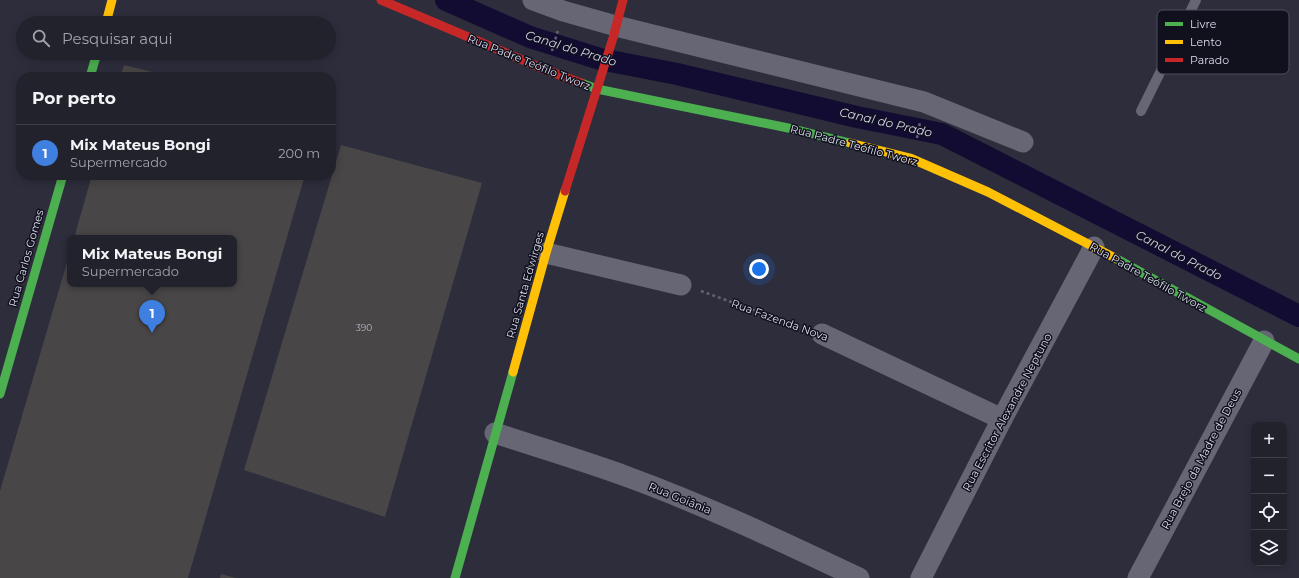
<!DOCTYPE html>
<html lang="pt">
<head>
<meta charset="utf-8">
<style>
  :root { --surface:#22222d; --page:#2a2a35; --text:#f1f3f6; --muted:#a2a4aa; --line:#3f3f49; --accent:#9e9fb0 }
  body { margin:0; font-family:Montserrat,sans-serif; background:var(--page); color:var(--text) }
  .controls { position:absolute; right:12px; bottom:12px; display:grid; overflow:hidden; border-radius:8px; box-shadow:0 2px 10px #0003 }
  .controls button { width:36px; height:36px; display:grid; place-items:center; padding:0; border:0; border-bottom:1px solid var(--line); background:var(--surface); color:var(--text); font:20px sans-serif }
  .you { position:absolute; left:759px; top:269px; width:14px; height:14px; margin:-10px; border:3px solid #fff; border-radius:50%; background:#1a73e8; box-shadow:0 0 0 6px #1a73e833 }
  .badge { display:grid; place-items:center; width:26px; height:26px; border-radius:50%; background:var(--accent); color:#fff; font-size:13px; font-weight:700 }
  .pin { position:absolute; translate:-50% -33px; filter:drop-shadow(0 1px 2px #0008) }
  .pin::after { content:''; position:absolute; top:21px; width:14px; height:12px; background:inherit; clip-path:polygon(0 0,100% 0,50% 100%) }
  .popup { position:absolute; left:67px; top:235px; width:170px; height:52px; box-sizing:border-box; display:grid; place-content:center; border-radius:8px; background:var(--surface); filter:drop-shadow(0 1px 3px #0005); font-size:13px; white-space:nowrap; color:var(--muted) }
  .popup b { font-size:15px; color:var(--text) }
  .popup::after { content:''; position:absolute; left:50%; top:100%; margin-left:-8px; border:8px solid transparent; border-top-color:var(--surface) }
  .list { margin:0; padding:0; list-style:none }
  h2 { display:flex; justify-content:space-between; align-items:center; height:52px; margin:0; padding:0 16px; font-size:17px }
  h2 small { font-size:13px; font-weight:400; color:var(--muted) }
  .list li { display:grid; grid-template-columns:26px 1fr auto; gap:12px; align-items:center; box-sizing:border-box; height:56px; padding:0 16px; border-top:1px solid var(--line) }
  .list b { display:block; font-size:15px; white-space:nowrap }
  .list p { margin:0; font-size:13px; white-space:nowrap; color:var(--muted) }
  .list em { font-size:13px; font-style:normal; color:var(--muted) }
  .icon { flex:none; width:22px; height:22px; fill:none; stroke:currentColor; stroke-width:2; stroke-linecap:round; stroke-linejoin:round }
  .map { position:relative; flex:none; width:1299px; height:578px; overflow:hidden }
  .search { position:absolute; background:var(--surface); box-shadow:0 2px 10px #0003; left:16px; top:16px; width:320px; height:44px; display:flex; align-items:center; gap:10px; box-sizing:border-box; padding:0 14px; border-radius:22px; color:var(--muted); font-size:15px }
  .panel { position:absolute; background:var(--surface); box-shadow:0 2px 10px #0003; left:16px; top:72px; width:320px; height:108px; border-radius:16px }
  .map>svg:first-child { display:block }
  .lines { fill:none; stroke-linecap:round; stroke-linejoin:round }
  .canal { stroke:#120b32; stroke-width:22 }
  .building { fill:#494648 }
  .path { stroke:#636370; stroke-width:2.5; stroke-dasharray:3 3; stroke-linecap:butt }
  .lane { stroke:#666674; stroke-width:10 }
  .street { stroke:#666674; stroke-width:21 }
  .fast { stroke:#4caf50; stroke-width:9 }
  .slow { stroke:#ffc107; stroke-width:9 }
  .jam { stroke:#c62828; stroke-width:9 }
  .labels { text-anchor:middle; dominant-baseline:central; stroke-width:3; stroke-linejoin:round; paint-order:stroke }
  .number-label { font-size:9px; fill:#b6b7c5 }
  .street-label { font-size:11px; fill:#dbddef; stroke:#11111d }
  .water-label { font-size:12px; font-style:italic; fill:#d4d5f5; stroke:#11111d }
  .key { fill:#11111d; stroke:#4e4e5c; stroke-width:1 }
  .key-label { font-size:11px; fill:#dbddef }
</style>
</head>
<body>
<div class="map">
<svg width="1299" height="578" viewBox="0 0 1299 578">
  <rect width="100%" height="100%" fill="#2d2d3c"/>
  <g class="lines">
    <polyline class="canal" points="446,0 530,37 600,59 677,74 857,117 942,134 1299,316"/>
  </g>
  <g class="building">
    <polygon points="124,65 169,76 169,77 120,77"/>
    <polygon points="341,145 482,183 385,517 244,470"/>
    <polygon points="92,175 305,175 188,578 0,578 0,491 70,252 70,284 234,284 234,238 74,238"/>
    <polygon points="221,574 236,578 220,578"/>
  </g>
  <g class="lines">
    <g class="path">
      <polyline points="552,51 558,30"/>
      <polyline points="917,138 920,122"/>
      <polyline points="701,291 803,328"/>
    </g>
    <polyline class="lane" points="1141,111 1196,0"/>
    <g class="street">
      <polyline points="533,0 563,11 616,26 924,102 1023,142"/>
      <polyline points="546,253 681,285"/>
      <polyline points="822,334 1002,419"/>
      <path d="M495,433C540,448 584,461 628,477C707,506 783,542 859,578"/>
      <polyline points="921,578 1002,419 1094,247"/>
      <polyline points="1138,578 1264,341"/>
    </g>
    <g class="fast">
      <polyline points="90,77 97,53"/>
      <polyline points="581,83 597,89 793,129 850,143"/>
      <polyline points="1115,258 1299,359"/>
      <polyline points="0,394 63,175"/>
      <polyline points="455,578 513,372"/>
    </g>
    <g class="slow">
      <polyline points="106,23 112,0"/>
      <polyline points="850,143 910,158 988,192 1115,258"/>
      <polyline points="513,372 546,253 565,191"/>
    </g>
    <g class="jam">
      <polyline points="381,0 546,70 581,83"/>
      <polyline points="565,191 613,38 623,0"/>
    </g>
  </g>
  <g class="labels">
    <g class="number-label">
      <text x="364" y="327">390</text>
    </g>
    <g class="street-label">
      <text transform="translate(529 62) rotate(22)">Rua Padre Teófilo Tworz</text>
      <text transform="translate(854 145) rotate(15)">Rua Padre Teófilo Tworz</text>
      <text transform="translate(26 258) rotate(-74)">Rua Carlos Gomes</text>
      <text transform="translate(1148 277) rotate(29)">Rua Padre Teófilo Tworz</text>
      <text transform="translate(525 285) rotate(-74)">Rua Santa Edwirges</text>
      <text transform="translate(780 320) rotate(20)">Rua Fazenda Nova</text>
      <text transform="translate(1007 412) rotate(-62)">Rua Escritor Alexandre Neptuno</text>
      <text transform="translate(1201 459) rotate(-62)">Rua Brejo da Madre de Deus</text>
      <text transform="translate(680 498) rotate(22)">Rua Goiânia</text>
    </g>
    <g class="water-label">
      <text transform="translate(571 48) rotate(17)">Canal do Prado</text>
      <text transform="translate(886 122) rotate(13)">Canal do Prado</text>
      <text transform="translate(1179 255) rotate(27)">Canal do Prado</text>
    </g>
  </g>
  <rect x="1157" y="10" width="132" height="64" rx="6" class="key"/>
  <rect x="1165" y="22" width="18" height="4" fill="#4caf50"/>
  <rect x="1165" y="40" width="18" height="4" fill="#ffc107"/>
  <rect x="1165" y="58" width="18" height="4" fill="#c62828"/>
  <g class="key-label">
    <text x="1190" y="28">Livre</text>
    <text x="1190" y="46">Lento</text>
    <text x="1190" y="64">Parado</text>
  </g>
</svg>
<div class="controls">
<button>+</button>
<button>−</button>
<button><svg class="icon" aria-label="locate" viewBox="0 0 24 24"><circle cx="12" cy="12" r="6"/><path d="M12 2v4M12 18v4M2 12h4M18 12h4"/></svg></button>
<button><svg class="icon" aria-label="layers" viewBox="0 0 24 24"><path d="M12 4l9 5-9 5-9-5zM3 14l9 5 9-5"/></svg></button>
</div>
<div class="you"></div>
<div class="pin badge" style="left:152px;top:333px;background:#3f7fe0">1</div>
<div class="popup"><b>Mix Mateus Bongi</b>Supermercado</div>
<div class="search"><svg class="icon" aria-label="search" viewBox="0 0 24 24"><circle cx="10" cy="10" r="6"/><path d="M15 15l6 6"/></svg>Pesquisar aqui</div>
<section class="panel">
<h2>Por perto<small></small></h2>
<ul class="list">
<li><span class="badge" style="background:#3f7fe0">1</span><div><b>Mix Mateus Bongi</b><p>Supermercado</p></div><em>200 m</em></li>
</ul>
</section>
</div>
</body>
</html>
